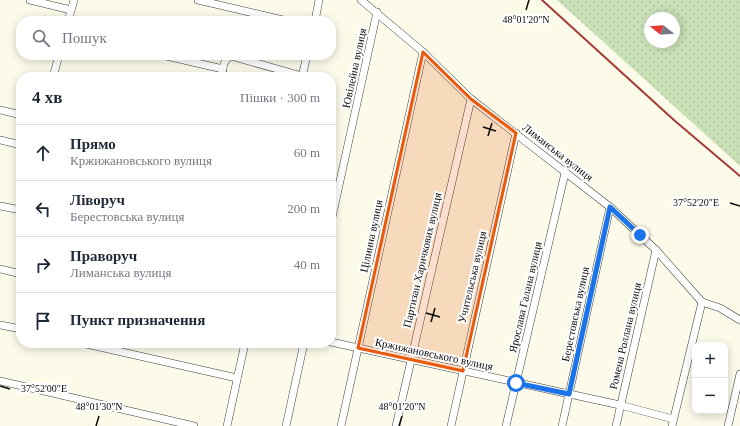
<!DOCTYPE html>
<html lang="uk">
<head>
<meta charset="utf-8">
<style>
  :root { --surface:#fff; --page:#f6f6f7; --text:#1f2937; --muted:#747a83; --line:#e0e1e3 }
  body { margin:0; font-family:Georgia,serif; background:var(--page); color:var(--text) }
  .controls { position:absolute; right:12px; bottom:12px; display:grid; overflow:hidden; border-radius:8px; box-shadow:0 2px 10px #0003 }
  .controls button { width:36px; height:36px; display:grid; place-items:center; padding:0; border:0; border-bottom:1px solid var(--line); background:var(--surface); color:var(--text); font:20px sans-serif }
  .compass { position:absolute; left:644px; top:12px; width:36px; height:36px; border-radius:50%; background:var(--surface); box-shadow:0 2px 10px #0003; rotate:287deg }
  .stop { position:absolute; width:12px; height:12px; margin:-9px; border:3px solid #1a73e8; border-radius:50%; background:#fff }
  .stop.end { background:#1a73e8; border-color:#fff; box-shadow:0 1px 4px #0008 }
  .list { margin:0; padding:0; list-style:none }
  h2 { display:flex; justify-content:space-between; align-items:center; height:52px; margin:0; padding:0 16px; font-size:17px }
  h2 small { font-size:13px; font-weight:400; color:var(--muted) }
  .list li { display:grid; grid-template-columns:26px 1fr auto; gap:12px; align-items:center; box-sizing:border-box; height:56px; padding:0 16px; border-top:1px solid var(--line) }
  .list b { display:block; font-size:15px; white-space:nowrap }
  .list p { margin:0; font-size:13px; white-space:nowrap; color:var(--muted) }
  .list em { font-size:13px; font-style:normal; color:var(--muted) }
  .icon { flex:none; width:22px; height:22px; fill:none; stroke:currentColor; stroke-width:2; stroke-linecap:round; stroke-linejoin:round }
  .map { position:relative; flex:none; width:740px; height:426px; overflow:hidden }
  .search { position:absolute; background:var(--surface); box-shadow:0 2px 10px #0003; left:16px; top:16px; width:320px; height:44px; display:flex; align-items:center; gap:10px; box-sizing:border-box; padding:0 14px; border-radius:16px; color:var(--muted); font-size:15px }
  .panel { position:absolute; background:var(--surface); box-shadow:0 2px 10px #0003; left:16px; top:72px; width:320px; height:276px; border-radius:16px }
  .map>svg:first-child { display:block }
  .garden { fill:url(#garden-dots); fill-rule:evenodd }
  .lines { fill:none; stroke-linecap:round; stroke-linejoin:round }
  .minor-casing { stroke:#3d3d3d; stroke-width:8 }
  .minor { stroke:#fff; stroke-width:7 }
  .rail { stroke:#a63a36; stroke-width:2 }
  .route { stroke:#1a73e8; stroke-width:5 }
  .marked { fill:#e8590c; fill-opacity:0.2; stroke:#e8590c; stroke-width:3; stroke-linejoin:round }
  .ticks { fill:none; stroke:#0a0a0a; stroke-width:1.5 }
  .labels { text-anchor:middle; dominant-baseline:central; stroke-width:4; stroke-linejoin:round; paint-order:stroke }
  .street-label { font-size:11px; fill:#0a0a0a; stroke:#fff }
  .ticks-label { font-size:10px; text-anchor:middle; fill:#0a0a0a; stroke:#fff; stroke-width:4; stroke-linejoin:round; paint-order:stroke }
</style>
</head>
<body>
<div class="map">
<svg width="740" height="426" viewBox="0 0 740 426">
  <defs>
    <pattern id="garden-dots" width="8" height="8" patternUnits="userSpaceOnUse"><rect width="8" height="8" fill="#cae1b8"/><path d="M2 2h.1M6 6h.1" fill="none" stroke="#acc09d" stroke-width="1.8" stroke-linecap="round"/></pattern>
  </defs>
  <rect width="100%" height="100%" fill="#fcfae9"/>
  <path class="garden" d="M557,0H740V166ZM650,18H674V42H650Z"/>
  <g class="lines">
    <defs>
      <g id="minor">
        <polyline points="30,0 71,10"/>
        <polyline points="198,0 287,21"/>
        <polyline points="361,0 423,52 471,99 610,207 656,250 702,302 720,308 740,320"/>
        <polyline points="68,21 74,0"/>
        <polyline points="315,21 319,0"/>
        <polyline points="162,55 223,69"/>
        <polyline points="53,77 59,55"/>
        <path d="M221,77C223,69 223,59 231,56L302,76"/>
        <polyline points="302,77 307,55"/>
        <polyline points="0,110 21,115"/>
        <polyline points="0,140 21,145"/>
        <polyline points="0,206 21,210"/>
        <polyline points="331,222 377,12"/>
        <polyline points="0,269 21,274"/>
        <polyline points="0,325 21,329"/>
        <polyline points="331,342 620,405 673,419"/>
        <polyline points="82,343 237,378"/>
        <polyline points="0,381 194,426"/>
        <polyline points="227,426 245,343"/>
        <polyline points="286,426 304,343"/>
        <polyline points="341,426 423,52"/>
        <polyline points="396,426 471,99"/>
        <polyline points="451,426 516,133"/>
        <polyline points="506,426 565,173"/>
        <polyline points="562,426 610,207"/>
        <polyline points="616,426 656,250"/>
        <polyline points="672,426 702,302"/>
        <polyline points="728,426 740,374"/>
      </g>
    </defs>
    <use href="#minor" class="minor-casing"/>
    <use href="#minor" class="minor"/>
    <polyline class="rail" points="542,0 675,121 740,176"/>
  </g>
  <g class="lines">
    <polyline class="route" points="516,383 569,394 610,207 640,235"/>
  </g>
  <path class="marked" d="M423,52L471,99L516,133L463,371L358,348Z"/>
  <path class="ticks" d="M526,10L529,0M483,127L496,131M488,136L492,123M730,203L740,206M426,313L440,317M431,322L435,308M0,386L10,389M96,426L99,416M399,426L402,416"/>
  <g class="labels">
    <g class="street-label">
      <text transform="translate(354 68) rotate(-78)">Ювілейна вулиця</text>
      <text transform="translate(558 152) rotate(38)">Лиманська вулиця</text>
      <text transform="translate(371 236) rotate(-78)">Цілинна вулиця</text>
      <text transform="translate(422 260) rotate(-77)">Партизан Харичкових вулиця</text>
      <text transform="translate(472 277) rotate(-77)">Учительська вулиця</text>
      <text transform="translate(525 297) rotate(-77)">Ярослава Галана вулиця</text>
      <text transform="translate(575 314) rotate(-78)">Берестовська вулиця</text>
      <text transform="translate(625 336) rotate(-77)">Ромена Роллана вулиця</text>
      <text transform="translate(434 354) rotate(12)">Кржижановського вулиця</text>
    </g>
  </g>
  <g class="ticks-label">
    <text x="526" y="23">48°01'20"N</text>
    <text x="696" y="206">37°52'20"E</text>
    <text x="44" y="392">37°52'00"E</text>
    <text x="99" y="410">48°01'30"N</text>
    <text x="402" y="410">48°01'20"N</text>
  </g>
</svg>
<div class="controls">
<button>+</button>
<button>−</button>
</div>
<svg class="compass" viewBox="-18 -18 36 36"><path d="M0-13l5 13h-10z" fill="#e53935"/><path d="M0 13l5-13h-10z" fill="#747a83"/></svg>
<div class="stop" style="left:516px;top:383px"></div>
<div class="stop end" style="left:640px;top:235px"></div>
<div class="search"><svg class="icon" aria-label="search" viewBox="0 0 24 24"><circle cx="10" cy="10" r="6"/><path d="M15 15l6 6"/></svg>Пошук</div>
<section class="panel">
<h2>4 хв<small>Пішки · 300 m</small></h2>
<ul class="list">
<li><svg class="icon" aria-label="ahead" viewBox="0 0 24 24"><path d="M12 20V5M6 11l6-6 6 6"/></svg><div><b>Прямо</b><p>Кржижановського вулиця</p></div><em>60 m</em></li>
<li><svg class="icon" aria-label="left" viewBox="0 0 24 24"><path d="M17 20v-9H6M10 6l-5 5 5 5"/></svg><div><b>Ліворуч</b><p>Берестовська вулиця</p></div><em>200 m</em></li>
<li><svg class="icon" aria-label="right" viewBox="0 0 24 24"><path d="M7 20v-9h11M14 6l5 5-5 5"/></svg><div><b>Праворуч</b><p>Лиманська вулиця</p></div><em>40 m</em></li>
<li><svg class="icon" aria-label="arrive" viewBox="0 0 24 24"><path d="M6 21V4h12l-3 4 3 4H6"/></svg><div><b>Пункт призначення</b></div></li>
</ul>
</section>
</div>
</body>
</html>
